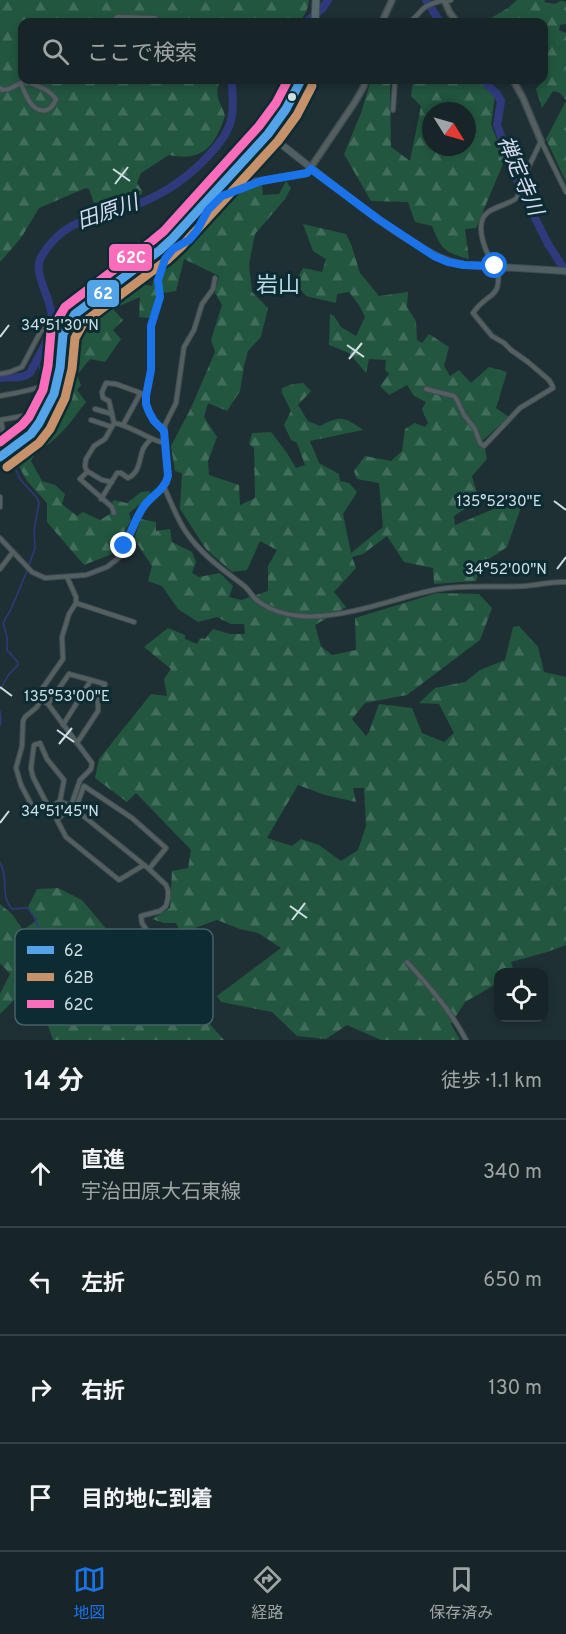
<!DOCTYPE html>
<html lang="ja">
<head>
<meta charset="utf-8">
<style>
  :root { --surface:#172428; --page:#243034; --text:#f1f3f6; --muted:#9ea4a8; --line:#364145; --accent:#1a73e8 }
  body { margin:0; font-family:Overpass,"Noto Sans JP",sans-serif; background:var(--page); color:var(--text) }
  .controls { position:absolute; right:18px; bottom:18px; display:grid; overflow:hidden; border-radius:12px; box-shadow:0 3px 9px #0003 }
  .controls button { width:54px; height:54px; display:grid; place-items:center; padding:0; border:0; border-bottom:2px solid var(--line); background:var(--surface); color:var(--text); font:30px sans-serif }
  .compass { position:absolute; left:422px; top:102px; width:54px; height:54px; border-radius:50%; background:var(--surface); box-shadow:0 3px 9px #0003; rotate:127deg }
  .stop { position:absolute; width:18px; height:18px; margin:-14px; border:4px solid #1a73e8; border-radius:50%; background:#fff }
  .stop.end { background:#1a73e8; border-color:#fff; box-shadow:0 2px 6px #0008 }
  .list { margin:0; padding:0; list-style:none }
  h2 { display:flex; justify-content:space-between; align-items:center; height:78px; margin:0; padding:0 24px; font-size:26px }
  h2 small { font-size:20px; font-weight:400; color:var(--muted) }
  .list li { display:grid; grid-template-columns:39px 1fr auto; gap:18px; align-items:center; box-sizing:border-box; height:108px; padding:0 24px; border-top:2px solid var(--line) }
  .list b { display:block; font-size:22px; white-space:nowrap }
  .list p { margin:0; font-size:20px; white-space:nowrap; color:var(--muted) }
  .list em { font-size:20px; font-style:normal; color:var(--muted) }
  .icon { flex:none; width:33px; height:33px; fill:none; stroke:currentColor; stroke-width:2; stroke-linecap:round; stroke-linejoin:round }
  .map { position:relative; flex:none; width:566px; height:1040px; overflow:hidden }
  .search { position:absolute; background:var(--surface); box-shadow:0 3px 9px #0003; left:18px; right:18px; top:18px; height:66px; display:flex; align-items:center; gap:15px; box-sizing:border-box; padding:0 21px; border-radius:12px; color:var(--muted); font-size:22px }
  .sheet { height:510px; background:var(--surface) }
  nav { display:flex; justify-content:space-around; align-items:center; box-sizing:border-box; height:84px; border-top:2px solid var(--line); background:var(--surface); font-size:16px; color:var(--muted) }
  nav a { display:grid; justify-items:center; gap:3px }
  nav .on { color:var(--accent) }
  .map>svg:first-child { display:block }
  .forest { fill:url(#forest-firs); fill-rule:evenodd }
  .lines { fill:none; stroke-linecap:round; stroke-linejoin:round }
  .stream { stroke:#2f3a7c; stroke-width:1.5 }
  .river { stroke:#2f3a7c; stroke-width:8 }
  .minor-casing { stroke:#3e4b4f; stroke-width:6 }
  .tertiary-casing { stroke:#3e4b4f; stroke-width:8 }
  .secondary-casing { stroke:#3e4b4f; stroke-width:8 }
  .trunk-casing { stroke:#3e4b4f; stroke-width:9 }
  .minor { stroke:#545f62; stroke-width:4 }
  .tertiary { stroke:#545f62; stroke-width:5 }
  .secondary { stroke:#505f62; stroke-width:6 }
  .trunk { stroke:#566a6c; stroke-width:7 }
  .bus-1-casing { stroke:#0c2b32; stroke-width:14 }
  .bus-2-casing { stroke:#0c2b32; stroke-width:14 }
  .bus-3-casing { stroke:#0c2b32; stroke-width:14 }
  .bus-1 { stroke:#53a3e8; stroke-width:9 }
  .bus-2 { stroke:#c7916a; stroke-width:9 }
  .bus-3 { stroke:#fb6dba; stroke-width:9 }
  .route { stroke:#1a73e8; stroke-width:8 }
  .ticks { fill:none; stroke:#cfe0e5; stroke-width:2 }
  .bus-dot { fill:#cfe0e5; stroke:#0c2b32; stroke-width:2 }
  .labels { text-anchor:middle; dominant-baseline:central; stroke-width:6; stroke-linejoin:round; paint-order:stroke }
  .water-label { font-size:21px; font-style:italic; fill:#d6dcf1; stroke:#0c2b32 }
  .quarter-label { font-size:22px; fill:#b9dbe5; stroke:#0c2b32 }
  .key { fill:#0c2b32; stroke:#466168; stroke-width:1.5 }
  .key-label { font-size:16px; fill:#cfe0e5 }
  .ticks-label { font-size:15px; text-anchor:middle; fill:#cfe0e5; stroke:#0c2b32; stroke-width:6; stroke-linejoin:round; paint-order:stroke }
  .line-badge { stroke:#0c2b32; stroke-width:2 }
  .badge-label { font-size:16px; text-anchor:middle; font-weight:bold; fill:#fff }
</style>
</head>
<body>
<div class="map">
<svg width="566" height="1040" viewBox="0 0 566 1040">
  <defs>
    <pattern id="forest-firs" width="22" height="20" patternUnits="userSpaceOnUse" patternTransform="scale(1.5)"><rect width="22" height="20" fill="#22563f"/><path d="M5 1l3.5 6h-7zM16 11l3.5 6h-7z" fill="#416e5b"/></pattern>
  </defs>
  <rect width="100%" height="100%" fill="#1f3035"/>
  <g class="forest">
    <path d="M0,0H309C308,9 305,16 299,22H22V80H221C212,95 221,101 225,116C215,146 203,162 169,155L141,173L137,183L142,191V194L108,208L94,203L89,189L86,188L39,208L21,238L0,262Z"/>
    <path d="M517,0H545L544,2L555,4C560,1 561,0 566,2V24L560,25L559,30L566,33V100L560,93L553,91L542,108L536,89L544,79V22H491V18L508,8Z"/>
    <path d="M371,80H391L390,87L391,147L410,161L421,106L411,96L413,80H481L495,95L491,125L505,159L476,228L465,229L469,259C445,253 441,249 432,226L415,222L408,202L371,201L344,154L361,113ZM431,111H467V147H431Z"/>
    <polygon points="566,101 566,182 546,139"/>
    <path d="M286,181L291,188L285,199L255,234L249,264L252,292L268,308L261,337L248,351L244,366L240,391L227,411L208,403L204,417L217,437L208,461L209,475L239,485L240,505L255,498L254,448L249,444L252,433L271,432L287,453L296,468L305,465L297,443L291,440L284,425L291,411L282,393V388L293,384L303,383L311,391L298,405L308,421L320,426C341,415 344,417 363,430L310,441L319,463L339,474L340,481L349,483L357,492L343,514L351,553L383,527L379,483L357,479L354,471L365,456L391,461L402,451L405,429L415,423L425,427L428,423L422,409L426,402L414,396L407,385L389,395L380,386L389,374L385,370L386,360L369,359L366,373L349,353L329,345L330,314L334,316L341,327L356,336L365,317L359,305L349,292L337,294L336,303L306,296L295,283L303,268L322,272L326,259L313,251L303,224L346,234L351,244L360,273L379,296L408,292L407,307L416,321L417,340L422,343L429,334L449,347L444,366L450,376L459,370L471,383L489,367L507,372L496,408L509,417L483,440L487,459L472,476L479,500L454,516L455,525L525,496L507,547L483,563L476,581L434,584L433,568L404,562L387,536L363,554L352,557L356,568L334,592L346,607L315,625L321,646L332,655L356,650L355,618L437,593L479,594L492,608L480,640L407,695L365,703L352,719L366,736L369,732L379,704L412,708L422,733L444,742L454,733L439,704L419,703L435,688L465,682L480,670L505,660L513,627L519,626L538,647L544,672L566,677V945L547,952L511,962L514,972H498V983L465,1002L451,1024L460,1040H381L347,1025L326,1039L297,1036L272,1012L221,1002L217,996L281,948L258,933L240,929L217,920L195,928L201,936L185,942L195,967L193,971L178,960L172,950L159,941L180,931L176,923H164L152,919L170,908L172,871L188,868L191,850L136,793L127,802L95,778L99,759L151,694L167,696L164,679L171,669L144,647L168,628L185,635V639L197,644L200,638L205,639L213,629L230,634H245L244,624H231L217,617L198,622L178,609L162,586L148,581L152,566L134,539L141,519L156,522V531L170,529L172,542L192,552L196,562L192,573L199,577L220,573L233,586L229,597L241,600L268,591V566L277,550L260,541L247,570L232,572L206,549L180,509L182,473L175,471L171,446L191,408L215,352L211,340L222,305L215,293L219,276L184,259L176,291L162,293L150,318L139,317L140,297L113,309L123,320L113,330L121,339L105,362L90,359L77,375L81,385L77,390L86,402C75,416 65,431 51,442C40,451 38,446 31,461L42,481L55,485L65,494L62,504L77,516L83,512L100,520L110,514L113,500L127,503L141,492L150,491L149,497L129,513L131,520L112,554L84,565L47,522V503L27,481L12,454L39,429L62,380L66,336L73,326L109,301L122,287L136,283L152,286L160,253L203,211L228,191L262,185L263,195L279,194ZM298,785L325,795L356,802L353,788H364L366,826L358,850L341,861L319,845L301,839L292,846L267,838Z"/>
    <polygon points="58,888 82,900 108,931 121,942 129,963 156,979 164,997 191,1003 224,1040 53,1040 33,981 0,1014 0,994 10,974 0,963 0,904 12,914 23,930 37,920 28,907 37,889"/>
  </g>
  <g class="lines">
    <g class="stream">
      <polyline points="7,446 7,438 25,432 31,427 35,421 36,411 47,399 53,386 52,384 42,375 37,358"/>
      <polyline points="10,456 20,479 37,498 39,503 34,530 35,548 29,565"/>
      <polyline points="0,690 9,674 18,665 17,661 7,650 7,637 3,623 11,609 27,571"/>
      <polyline points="0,711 1,722 0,725"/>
      <path d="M0,863C9,876 0,897 12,909L27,908C37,917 38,929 42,941"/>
    </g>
    <g class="river">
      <polyline points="426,0 440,22"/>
      <polyline points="306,22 322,9 328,0"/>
      <polyline points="483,80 497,94 501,101 497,125 521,190 548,244 566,272"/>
      <path d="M0,378C11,376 21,380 30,373C38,357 53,335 52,318C52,299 32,273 41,257C66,215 98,219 138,204C166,193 189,177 209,155C220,143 229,132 232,116C234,104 232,92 232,80"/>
    </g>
    <defs>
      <g id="minor">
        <polyline points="113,22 117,17 155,18"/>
        <path d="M408,22C416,19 418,13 424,8C429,4 437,2 444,0L446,2L451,0"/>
        <path d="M21,83C25,94 32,114 47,110C52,108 54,104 56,99C45,85 39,89 25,80"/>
        <polyline points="0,88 2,90 9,89 21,83"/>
        <polyline points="393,110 395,80"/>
        <polyline points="541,141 566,192"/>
        <polyline points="0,374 10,372 22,367 41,331 44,329 55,333 62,334"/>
        <path d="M426,389L454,396L457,400L464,415L475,429L480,443L484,446L520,408L553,388L552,385L549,380L528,362L511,350L504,343L492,336L473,313C488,291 501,301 498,269C487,259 473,225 487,213C495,206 508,205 517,198L523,179L541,141"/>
        <path d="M0,396C19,392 40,390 56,378"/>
        <polyline points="95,409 112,414"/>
        <polyline points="0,420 34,414"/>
        <polyline points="1,420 6,452"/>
        <polyline points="91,420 112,427"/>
        <path d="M114,423C130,425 147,439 164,443"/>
        <polyline points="123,425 140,394"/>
        <polyline points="164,431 154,421 146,403 147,385 151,370 151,326 160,297 158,280 160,272 165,259 173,249 189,240 196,232 213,203 222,196 230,192 259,182"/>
        <polyline points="87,471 102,480 112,482"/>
        <path d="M164,487C171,502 177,519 186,532C201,554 222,569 243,585C249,589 252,597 258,601C306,637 383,600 434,590C464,584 495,588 525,586C539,585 552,581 566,582"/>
        <polyline points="0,497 0,507"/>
        <path d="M101,499L117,473H121L128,478C139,473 139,462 142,452C143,447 147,443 151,439"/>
        <polyline points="114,513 112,507 80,479 87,472 85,466 86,459 94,446 105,439 114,423 109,401 103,398 102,392 106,383 116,384 146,395"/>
        <polyline points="0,538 32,572 45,578 86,575 107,567 120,557 144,506 167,483 168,472 164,442 165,425 176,403 184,347 194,330 202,304 213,289 215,278"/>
        <polyline points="0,569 13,552"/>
        <polyline points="76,603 134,622"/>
        <polyline points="41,699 48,704 92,763 91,769 80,780 71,806 57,820 66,837 119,880 144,865"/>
        <polyline points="48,704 69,674 105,684 98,701 98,711 77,743"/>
        <polyline points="63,725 91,680"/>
        <polyline points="60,801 49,808 33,777 31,768 34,745 40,743 47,759 64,780 60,801 71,806 149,869 166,885 168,890 168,898 166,906 160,911 141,916 142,923 155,943 170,951 176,961 189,971 199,983 210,1005"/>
        <polyline points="32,806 21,785 16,768 22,746 23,721 25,717 37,707 41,699 42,689 63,659 62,637 69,614 76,603 76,597 67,577"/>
        <polyline points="75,810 84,786 132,818 166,848 149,869"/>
        <path d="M407,962C429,986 451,1011 466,1040"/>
      </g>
      <g id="tertiary">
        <polyline points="444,0 450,13 457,22"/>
        <polyline points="382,22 392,0"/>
        <polyline points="513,80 523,98 541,141"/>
        <polyline points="221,185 236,182 261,181 307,173 355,102 363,88 366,80"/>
      </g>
      <path id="secondary" d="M268,134C311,167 352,202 398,233C421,247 438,260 464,265L566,271"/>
      <g id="trunk">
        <polyline points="315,22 316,0"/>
        <polyline points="0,457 31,434 39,423 54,394 60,368 63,334 75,314 160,250 172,239 268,134 286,109 301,80"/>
      </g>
    </defs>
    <use href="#minor" class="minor-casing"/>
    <use href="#tertiary" class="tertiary-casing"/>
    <use href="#secondary" class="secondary-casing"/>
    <use href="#trunk" class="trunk-casing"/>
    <use href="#minor" class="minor"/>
    <use href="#tertiary" class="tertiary"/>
    <use href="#secondary" class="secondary"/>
    <use href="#trunk" class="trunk"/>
    <defs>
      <polyline id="bus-1" points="0,457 31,434 39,423 54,394 60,368 63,334 75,314 160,250 172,239 268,134 286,109 301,80"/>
      <polyline id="bus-2" points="7,467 39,443 50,429 65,398 72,369 75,338 84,322 167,260 181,247 278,141 297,115 312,86"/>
      <polyline id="bus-3" points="0,442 22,425 29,417 43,390 48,366 51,331 65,307 152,241 164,231 259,126 276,103 288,80"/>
    </defs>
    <use href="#bus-1" class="bus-1-casing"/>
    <use href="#bus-2" class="bus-2-casing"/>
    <use href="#bus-3" class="bus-3-casing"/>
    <use href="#bus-1" class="bus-1"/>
    <use href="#bus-2" class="bus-2"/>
    <use href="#bus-3" class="bus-3"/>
  </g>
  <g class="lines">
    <path class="route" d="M124,546C131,534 135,518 144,506C152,495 165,490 168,476L164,431L154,421L149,412L146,404V396L151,370V326L160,297L158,280L165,259L173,249L189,240L196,232L208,210L222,196L261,181L307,173L311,169L378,219L434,256L448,262L464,265L495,266"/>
  </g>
  <path class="ticks" d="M113,169L130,181M115,184L128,167M0,337L9,325M347,345L364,357M349,359L362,343M554,501L566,510M557,569L566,557M0,687L12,696M57,730L74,742M59,744L72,728M0,823L9,811M290,906L307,918M292,920L305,903"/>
  <circle class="bus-dot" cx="292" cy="97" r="5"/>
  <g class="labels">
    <g class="water-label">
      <text transform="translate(519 176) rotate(67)">禅定寺川</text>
      <text transform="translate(108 213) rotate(-19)">田原川</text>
    </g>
    <g class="quarter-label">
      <text x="278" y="286">岩山</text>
    </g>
  </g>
  <rect x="15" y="929" width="198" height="96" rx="9" class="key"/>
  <rect x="27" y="946" width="27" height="8" fill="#53a3e8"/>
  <rect x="27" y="973" width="27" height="8" fill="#c7916a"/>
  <rect x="27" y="1000" width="27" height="8" fill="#fb6dba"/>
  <g class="key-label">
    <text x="64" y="956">62</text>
    <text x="64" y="983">62B</text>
    <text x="64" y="1010">62C</text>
  </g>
  <g class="ticks-label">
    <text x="60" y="330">34°51'30"N</text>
    <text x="499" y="506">135°52'30"E</text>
    <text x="506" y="574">34°52'00"N</text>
    <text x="67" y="701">135°53'00"E</text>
    <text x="60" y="816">34°51'45"N</text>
  </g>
  <g class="line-badge">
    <rect x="108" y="243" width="45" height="29" rx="6" fill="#fb6dba"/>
    <rect x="86" y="279" width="34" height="29" rx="6" fill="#53a3e8"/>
  </g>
  <g class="badge-label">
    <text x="131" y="263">62C</text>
    <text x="103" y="299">62</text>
  </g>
</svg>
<div class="controls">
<button><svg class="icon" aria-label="locate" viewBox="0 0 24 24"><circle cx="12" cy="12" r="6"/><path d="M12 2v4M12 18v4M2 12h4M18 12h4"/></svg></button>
</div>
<svg class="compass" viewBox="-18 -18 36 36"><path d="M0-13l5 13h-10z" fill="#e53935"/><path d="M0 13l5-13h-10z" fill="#9ea4a8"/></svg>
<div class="stop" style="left:495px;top:266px"></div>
<div class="stop end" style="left:124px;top:546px"></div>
<div class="search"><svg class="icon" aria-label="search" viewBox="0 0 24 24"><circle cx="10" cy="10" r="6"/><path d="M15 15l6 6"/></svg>ここで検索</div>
</div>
<section class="sheet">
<h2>14 分<small>徒歩 · 1.1 km</small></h2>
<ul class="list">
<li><svg class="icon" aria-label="ahead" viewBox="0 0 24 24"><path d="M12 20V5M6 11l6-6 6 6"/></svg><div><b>直進</b><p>宇治田原大石東線</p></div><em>340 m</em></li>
<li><svg class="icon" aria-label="left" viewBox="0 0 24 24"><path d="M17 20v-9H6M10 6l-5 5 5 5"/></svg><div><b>左折</b></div><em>650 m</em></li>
<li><svg class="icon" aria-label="right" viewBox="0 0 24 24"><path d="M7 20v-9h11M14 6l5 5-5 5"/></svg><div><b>右折</b></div><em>130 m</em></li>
<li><svg class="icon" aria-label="arrive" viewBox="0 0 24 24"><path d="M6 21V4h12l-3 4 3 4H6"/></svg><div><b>目的地に到着</b></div></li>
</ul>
</section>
<nav>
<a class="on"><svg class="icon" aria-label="map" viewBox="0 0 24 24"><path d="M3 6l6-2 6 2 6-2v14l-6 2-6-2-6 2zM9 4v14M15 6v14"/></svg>地図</a>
<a><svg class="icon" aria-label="directions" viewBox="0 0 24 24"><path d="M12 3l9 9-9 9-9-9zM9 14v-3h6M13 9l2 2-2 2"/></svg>経路</a>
<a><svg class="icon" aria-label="saved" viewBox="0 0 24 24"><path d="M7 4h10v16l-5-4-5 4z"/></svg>保存済み</a>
</nav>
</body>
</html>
